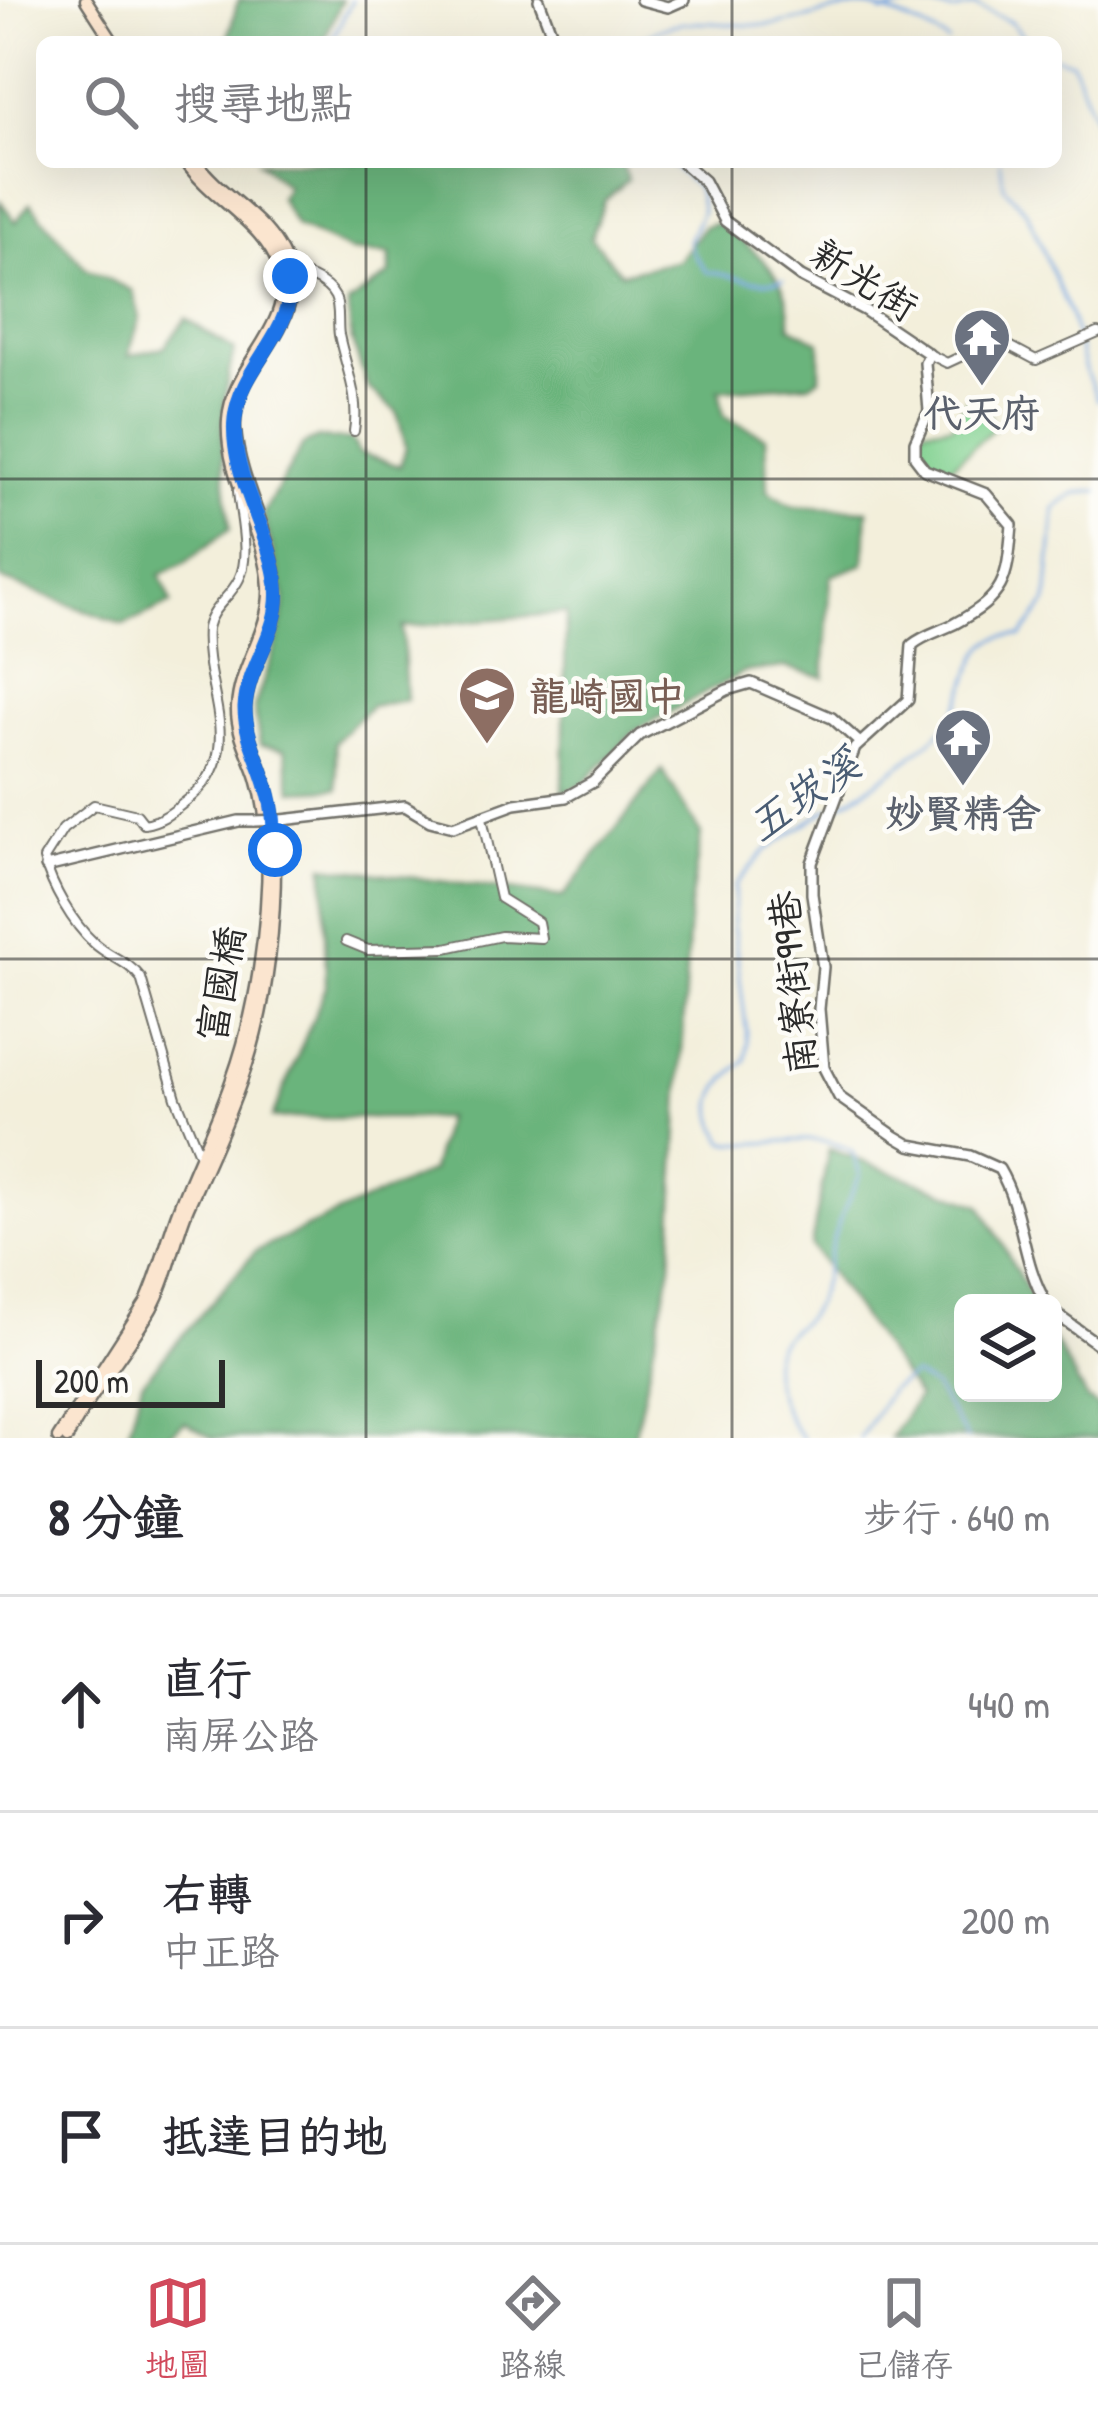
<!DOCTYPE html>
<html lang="zh-TW">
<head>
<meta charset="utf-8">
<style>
  :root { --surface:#fff; --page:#f7f7f7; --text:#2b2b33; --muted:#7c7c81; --line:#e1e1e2; --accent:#d1495b }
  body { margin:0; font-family:"Patrick Hand","LXGW WenKai TC",sans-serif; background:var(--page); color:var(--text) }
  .controls { position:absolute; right:36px; bottom:36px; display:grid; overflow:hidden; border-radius:18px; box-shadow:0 12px 48px #0002 }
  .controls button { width:108px; height:108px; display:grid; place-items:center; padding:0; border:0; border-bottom:3px solid var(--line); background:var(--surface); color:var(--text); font:60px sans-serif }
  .scale { position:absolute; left:36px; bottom:30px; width:189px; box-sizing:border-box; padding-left:12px; border:6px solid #2b2b2b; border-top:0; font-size:33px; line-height:42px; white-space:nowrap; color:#2b2b2b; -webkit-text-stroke:9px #fdfcf7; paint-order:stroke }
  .stop { position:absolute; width:36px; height:36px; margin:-27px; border:9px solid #1a73e8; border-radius:50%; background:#fff }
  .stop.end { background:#1a73e8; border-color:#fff; box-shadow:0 3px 12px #0008 }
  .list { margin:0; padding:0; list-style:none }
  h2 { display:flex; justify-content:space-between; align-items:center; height:156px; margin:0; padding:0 48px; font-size:51px }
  h2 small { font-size:39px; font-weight:400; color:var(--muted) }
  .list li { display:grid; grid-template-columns:78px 1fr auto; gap:36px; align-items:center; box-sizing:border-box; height:216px; padding:0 48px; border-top:3px solid var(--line) }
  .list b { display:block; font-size:45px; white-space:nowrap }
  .list p { margin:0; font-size:39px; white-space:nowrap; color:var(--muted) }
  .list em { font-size:39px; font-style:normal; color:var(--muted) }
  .icon { flex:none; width:66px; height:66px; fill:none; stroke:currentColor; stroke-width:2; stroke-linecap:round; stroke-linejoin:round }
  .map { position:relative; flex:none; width:1098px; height:1438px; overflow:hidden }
  .search { position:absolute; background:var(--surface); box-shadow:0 12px 48px #0002; left:36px; right:36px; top:36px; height:132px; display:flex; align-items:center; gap:30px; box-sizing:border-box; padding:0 42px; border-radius:18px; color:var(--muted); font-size:45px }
  .sheet { height:804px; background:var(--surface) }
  nav { display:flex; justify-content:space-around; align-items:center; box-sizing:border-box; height:168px; border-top:3px solid var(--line); background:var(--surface); font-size:33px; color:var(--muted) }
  nav a { display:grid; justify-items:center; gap:6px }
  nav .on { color:var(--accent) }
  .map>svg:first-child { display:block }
  .green { fill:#83d292; stroke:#577e5e; stroke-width:3 }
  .forest { fill:#6ab47c; stroke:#4a7054; stroke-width:3 }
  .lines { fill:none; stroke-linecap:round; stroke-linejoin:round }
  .stream { stroke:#75a6e0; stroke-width:3 }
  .minor-casing { stroke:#717069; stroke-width:12 }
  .tertiary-casing { stroke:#717069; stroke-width:14 }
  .secondary-casing { stroke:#717069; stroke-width:15 }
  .minor { stroke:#fff; stroke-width:8 }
  .tertiary { stroke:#fff; stroke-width:9 }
  .secondary { stroke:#fbe5cf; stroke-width:10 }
  .tertiary-bridge-casing { stroke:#717069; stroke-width:14; stroke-linecap:butt }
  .tertiary-bridge { stroke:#fff; stroke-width:9 }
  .route { stroke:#1a73e8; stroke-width:15 }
  .grid { fill:none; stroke:#2b2b2b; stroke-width:3; stroke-opacity:0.55 }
  .labels { text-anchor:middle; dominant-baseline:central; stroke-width:9; stroke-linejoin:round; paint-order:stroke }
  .street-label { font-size:39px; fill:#2b2b2b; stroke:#fdfcf7 }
  .worship-label { font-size:39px; font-weight:bold; fill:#5b616d; stroke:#fdfcf7 }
  .education-label { font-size:39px; font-weight:bold; fill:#785e54; stroke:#fdfcf7; text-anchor:start }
  .water-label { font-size:42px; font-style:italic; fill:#495c73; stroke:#fdfcf7 }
</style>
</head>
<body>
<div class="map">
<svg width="1098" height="1438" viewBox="0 0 1098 1438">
  <rect width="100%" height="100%" fill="#fdfcf7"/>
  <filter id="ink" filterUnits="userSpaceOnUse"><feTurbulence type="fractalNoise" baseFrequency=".00833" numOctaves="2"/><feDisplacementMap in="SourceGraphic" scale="24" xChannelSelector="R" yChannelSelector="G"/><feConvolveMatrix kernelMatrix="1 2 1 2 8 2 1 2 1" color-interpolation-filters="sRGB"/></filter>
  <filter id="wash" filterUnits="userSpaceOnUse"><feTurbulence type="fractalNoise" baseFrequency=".004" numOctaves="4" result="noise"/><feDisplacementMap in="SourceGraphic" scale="48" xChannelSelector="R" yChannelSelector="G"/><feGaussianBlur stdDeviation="2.7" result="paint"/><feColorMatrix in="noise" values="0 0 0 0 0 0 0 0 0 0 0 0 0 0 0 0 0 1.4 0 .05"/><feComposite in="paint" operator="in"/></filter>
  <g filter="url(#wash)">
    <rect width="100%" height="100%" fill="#f3efdb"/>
    <path class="green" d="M969,396L982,397L994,428L947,470C928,459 911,451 924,428L952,425Z"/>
    <g class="forest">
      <polygon points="238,0 342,0 323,42 227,42"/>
      <path d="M259,162H621L628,180L605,200L591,238L621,273L679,260L704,226L719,223C755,252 792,275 790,326L820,342V378L809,384L719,390L724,416L766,437L768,491L793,506L868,510L864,564L831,576L824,677L784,667L744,672L635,731L583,784L563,793L566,613L402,627L406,700L371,706L335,742L338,789L292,791L285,749L260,745L254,708L280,633L285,598L263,514L303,445L318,438L352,440L359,453L400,466L406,447L397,412L368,388L351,338L348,304L390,274V254L350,251L296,226L280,198L287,187Z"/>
      <path d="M0,201L16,222L30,203L86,269L133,291L140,318L128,356L164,347L186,319L234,350C217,420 222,458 230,529L186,562L160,575L172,603L124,625L0,579Z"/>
      <polygon points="662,770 701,834 689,913 671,1266 634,1438 213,1438 185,1422 164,1438 127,1438 142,1382 256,1251 431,1171 445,1118 272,1118 326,987 324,866 563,897"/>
      <polygon points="829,1149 981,1205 1034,1303 963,1303 963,1393 1053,1393 1053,1338 1087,1400 1098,1406 1098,1438 890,1438 918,1397 811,1246"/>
    </g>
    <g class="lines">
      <g class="stream">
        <polyline points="882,13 914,5 953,11 975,6 1011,22 1028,42"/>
        <polyline points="331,42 352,0"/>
        <path d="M641,42C675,9 727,29 769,25C800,23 831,8 862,7C879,6 935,31 948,42"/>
        <polyline points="1056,57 1072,62 1098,127"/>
        <path d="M667,162L697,187L702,211L689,241L692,252L707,272C733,274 757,287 783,280"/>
        <polyline points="1000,162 1004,187 1027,212 1071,317 1085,370 1098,400"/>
        <path d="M838,805C865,793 933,744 950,720C974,688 967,629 1022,636L1047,602L1055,508L1076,493L1098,491"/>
        <path d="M803,1438C787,1423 770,1382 773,1360C776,1337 791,1332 806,1317C824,1296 826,1262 834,1236C841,1215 851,1195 860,1175L852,1151C812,1128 769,1149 725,1142C702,1104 714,1087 746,1060L748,1043L733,923L735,885L765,851L829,808"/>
        <polyline points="860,1438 891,1389 914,1375 934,1387 967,1438"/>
      </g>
    </g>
  </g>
  <g filter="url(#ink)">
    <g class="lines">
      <defs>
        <g id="minor">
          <path d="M285,272C300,271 327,281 335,297C340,308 337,323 339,335C346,369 360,397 354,431"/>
          <polyline points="929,354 947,363 977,349 1004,343 1036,360 1098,333"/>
          <polyline points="346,941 368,950 446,948 501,936 541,938 538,922 500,898 482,818"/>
          <path d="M200,1156L176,1098L141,978C128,961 109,957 94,943C72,923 52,887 44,859L63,829L94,805L137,815L144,824C162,821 171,813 185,802C251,753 202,692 207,628C212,606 230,598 239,579C251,557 240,516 238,491"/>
        </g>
        <g id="tertiary">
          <polyline points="539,0 555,42"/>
          <polyline points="641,0 668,7 684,0"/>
          <path d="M682,162L704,181L725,221L801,277L864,310L929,354L925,363L929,411L915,442V457L925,470L986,494L1012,525C1007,580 1007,595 954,624C940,631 924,635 912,645L908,700L855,748L812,863V894L823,967L819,1009L824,1068L839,1097L893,1135L910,1145L970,1156L999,1169C1024,1211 1021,1261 1046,1303"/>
          <polyline points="282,820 405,806 430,821 453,827 515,804 566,797 593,782 640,735 727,690 751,683 832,718 859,742"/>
          <polyline points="46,867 239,821 254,821"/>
          <polyline points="1053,1312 1098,1344"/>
        </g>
        <g id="secondary">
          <polyline points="86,0 113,42"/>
          <path d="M58,1438L146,1302C160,1271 167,1239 179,1208C195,1165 216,1125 231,1082C257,1011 268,926 268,850C267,825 264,801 257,778C250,756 236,732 237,708C239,665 271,631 269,587C266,530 224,478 228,420C231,365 296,326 280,270C267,225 212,200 186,162"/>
          <path d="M67,1438C90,1393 125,1353 151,1309C169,1277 174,1240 188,1207C209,1160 231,1113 247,1064C268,998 276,919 275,849C275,824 272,801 264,778C257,755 244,732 245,708C247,665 282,631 277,587C272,532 239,484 235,429C231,360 325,321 278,246C258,213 219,194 196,162"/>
        </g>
      </defs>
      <use href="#minor" class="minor-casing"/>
      <use href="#tertiary" class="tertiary-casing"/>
      <use href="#secondary" class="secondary-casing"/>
      <use href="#minor" class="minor"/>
      <use href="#tertiary" class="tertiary"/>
      <use href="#secondary" class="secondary"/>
      <defs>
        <polyline id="tertiary-bridge" points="254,821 282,820"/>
      </defs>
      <use href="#tertiary-bridge" class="tertiary-bridge-casing"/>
      <use href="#tertiary-bridge" class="tertiary-bridge"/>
    </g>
  </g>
  <g class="lines" filter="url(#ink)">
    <path class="route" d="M275,850C274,828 274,808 267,787C260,762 245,736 245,708C247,665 282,631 277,586C271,530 229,475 235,418C241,365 296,333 290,276"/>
  </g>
  <path class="grid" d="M366,0V42M732,0V42M366,162V1438M732,162V1438M0,479H1098M0,959H1098"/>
  <defs>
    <symbol id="temple-pin" viewBox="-11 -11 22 30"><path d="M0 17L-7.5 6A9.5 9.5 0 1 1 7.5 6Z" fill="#6b7280" stroke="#fdfcf7"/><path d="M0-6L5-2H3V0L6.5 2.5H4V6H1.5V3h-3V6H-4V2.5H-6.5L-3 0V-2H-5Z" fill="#fff"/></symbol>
    <symbol id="school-pin" viewBox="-11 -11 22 30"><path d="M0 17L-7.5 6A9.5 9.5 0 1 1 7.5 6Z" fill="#8d6e63" stroke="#fdfcf7"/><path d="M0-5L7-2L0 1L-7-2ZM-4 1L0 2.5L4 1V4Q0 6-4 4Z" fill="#fff"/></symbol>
  </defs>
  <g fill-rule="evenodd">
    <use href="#temple-pin" x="949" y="304" width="66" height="90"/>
    <use href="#school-pin" x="454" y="662" width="66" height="90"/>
    <use href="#temple-pin" x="930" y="704" width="66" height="90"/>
  </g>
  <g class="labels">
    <g class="street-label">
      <text transform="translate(865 279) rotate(32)">新光街</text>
      <text transform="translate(792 983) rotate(-96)">南寮街99巷</text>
      <text transform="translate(220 984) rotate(-80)">富國橋</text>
    </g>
    <g class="worship-label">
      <text x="982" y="412">代天府</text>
      <text x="963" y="812">妙賢精舍</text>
    </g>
    <g class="education-label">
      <text x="529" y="695">龍崎國中</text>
    </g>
    <g class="water-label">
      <text transform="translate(803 794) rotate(-35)">五崁溪</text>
    </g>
  </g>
</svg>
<div class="controls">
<button><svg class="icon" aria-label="layers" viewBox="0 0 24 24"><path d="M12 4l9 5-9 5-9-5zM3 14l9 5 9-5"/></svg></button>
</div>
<div class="scale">200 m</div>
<div class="stop" style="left:275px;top:850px"></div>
<div class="stop end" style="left:290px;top:276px"></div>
<div class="search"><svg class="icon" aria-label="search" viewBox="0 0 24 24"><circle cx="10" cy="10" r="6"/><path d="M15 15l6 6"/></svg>搜尋地點</div>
</div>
<section class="sheet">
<h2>8 分鐘<small>步行 · 640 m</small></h2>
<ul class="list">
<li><svg class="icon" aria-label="ahead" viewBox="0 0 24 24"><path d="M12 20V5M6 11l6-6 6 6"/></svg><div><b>直行</b><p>南屏公路</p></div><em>440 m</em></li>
<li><svg class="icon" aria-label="right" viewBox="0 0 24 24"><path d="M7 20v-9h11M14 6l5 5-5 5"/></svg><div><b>右轉</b><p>中正路</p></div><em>200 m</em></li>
<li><svg class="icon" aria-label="arrive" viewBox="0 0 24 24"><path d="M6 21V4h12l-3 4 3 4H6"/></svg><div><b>抵達目的地</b></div></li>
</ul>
</section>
<nav>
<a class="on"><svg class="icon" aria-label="map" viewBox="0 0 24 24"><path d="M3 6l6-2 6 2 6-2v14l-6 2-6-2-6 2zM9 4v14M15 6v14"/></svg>地圖</a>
<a><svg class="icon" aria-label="directions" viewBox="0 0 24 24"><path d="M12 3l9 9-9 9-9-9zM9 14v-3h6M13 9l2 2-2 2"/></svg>路線</a>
<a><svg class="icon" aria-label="saved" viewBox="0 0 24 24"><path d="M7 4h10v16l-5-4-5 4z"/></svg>已儲存</a>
</nav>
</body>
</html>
